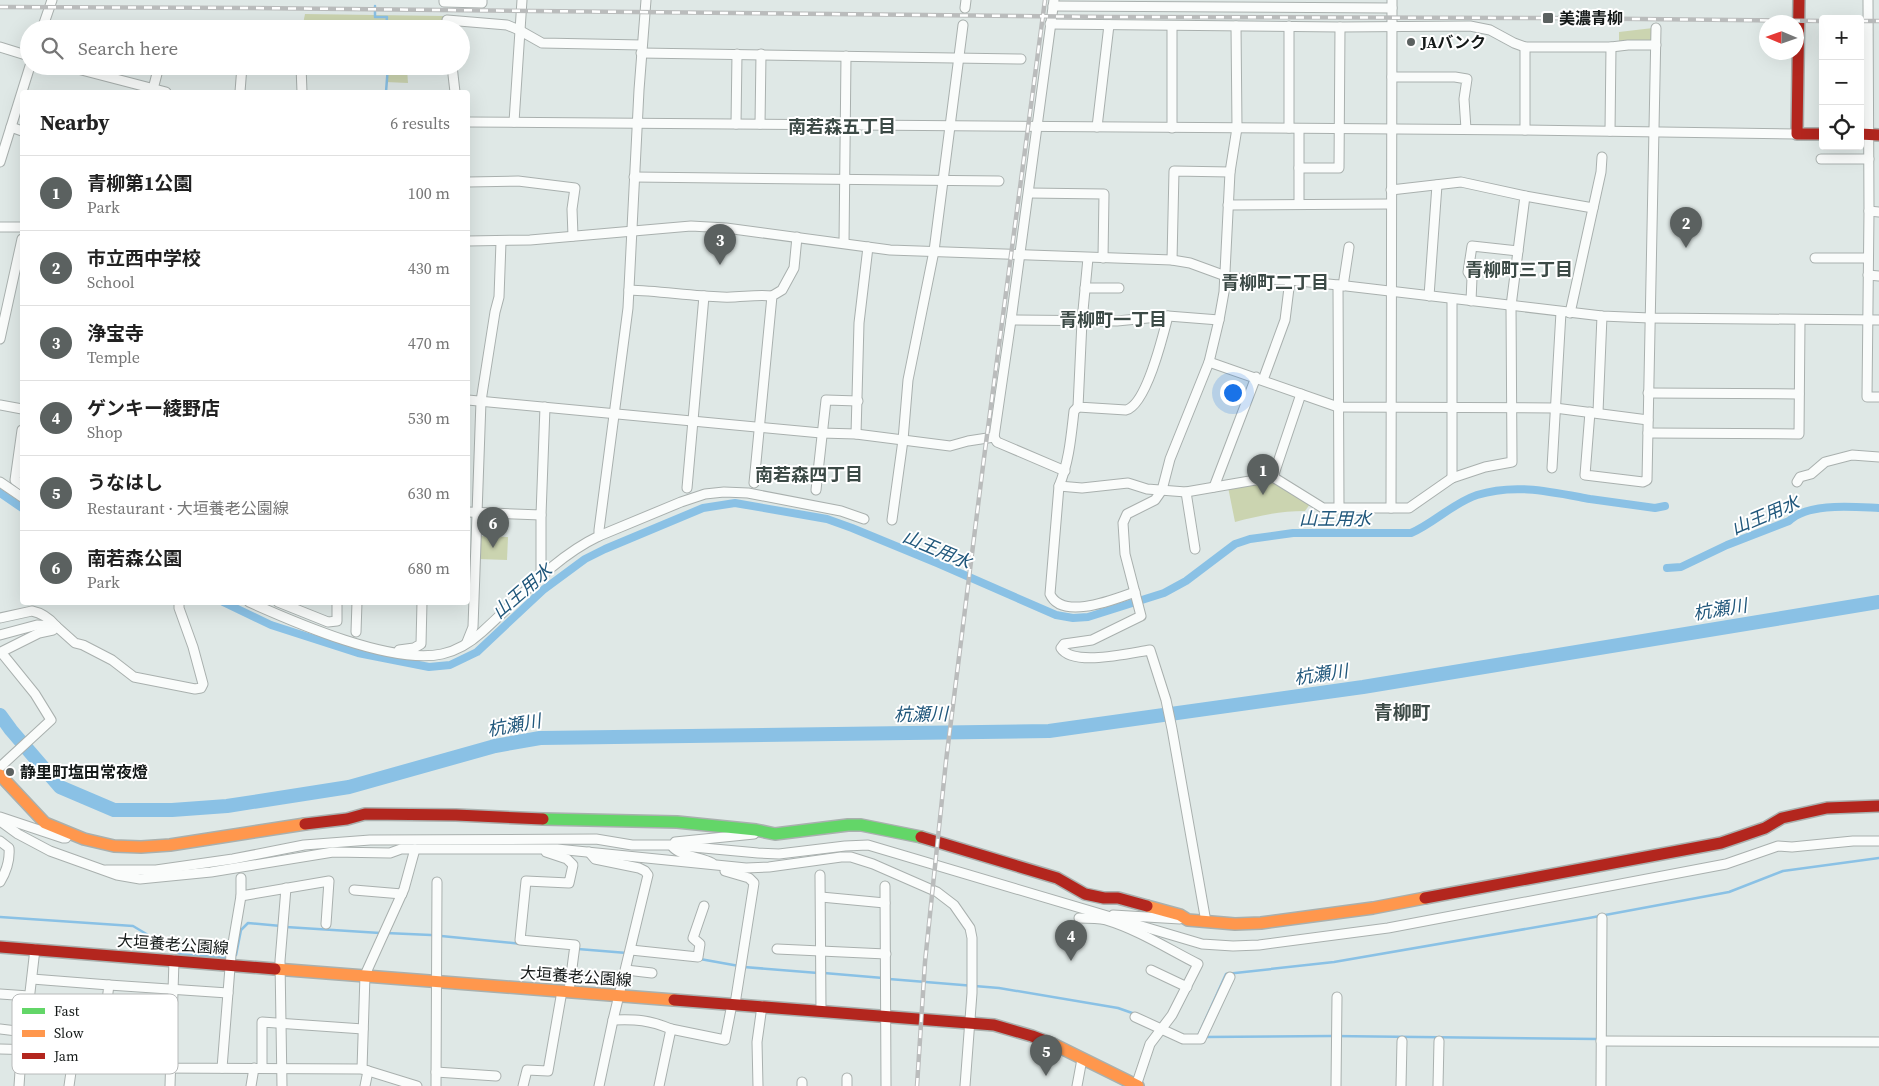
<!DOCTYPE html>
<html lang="en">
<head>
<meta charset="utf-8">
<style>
  :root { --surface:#fff; --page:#f6f6f6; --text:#222; --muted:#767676; --line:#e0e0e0; --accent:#5b6160 }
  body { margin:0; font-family:"Source Serif 4","Noto Sans JP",serif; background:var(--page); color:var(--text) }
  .controls { position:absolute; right:15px; top:15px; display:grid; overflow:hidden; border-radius:5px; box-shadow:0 5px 20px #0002 }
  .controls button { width:45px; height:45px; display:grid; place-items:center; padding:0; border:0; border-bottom:1px solid var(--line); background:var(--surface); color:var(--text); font:25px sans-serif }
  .compass { position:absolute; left:1759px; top:15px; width:45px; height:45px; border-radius:50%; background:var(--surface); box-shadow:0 5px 20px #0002; rotate:272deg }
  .you { position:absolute; left:1232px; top:392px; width:18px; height:18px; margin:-12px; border:4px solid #fff; border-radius:50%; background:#1a73e8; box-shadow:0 0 0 8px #1a73e833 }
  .badge { display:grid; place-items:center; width:32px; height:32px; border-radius:50%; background:var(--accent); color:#fff; font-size:16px; font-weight:700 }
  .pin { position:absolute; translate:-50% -41px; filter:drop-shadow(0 1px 2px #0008) }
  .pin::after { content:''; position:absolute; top:26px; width:18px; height:15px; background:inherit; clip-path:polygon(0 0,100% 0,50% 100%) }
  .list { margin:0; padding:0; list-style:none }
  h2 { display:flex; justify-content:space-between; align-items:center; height:65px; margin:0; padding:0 20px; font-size:21px }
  h2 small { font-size:16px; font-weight:400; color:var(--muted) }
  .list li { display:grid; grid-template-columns:32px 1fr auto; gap:15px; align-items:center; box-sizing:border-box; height:75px; padding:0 20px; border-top:1px solid var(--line) }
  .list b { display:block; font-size:19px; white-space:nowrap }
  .list p { margin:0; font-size:16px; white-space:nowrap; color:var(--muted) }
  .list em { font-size:16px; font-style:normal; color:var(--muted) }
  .icon { flex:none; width:28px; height:28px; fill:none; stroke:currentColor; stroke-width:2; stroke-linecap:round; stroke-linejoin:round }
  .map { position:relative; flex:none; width:1879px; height:1086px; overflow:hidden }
  .search { position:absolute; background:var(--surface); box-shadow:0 5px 20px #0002; left:20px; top:20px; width:450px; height:55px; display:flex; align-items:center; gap:12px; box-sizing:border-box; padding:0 18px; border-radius:28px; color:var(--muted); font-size:19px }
  .panel { position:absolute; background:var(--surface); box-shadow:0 5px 20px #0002; left:20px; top:90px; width:450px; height:515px; border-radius:5px }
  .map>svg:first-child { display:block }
  .green { fill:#cbd4b0 }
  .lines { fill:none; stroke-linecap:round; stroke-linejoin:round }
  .stream { stroke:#8ac1e5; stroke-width:2.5 }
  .canal { stroke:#8ac1e5; stroke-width:8 }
  .river { stroke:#8ac1e5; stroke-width:14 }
  .street-casing { stroke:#a9b0ae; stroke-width:11 }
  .fast-casing { stroke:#a9b0ae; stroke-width:14 }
  .slow-casing { stroke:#a9b0ae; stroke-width:14 }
  .jam-casing { stroke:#a9b0ae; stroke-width:14 }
  .street { stroke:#fafcfb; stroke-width:9 }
  .fast { stroke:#63d668; stroke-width:11 }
  .slow { stroke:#ff974d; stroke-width:11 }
  .jam { stroke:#b3261e; stroke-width:11 }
  .rail-casing { stroke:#babcbc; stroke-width:4.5 }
  .rail { stroke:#fff; stroke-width:2.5; stroke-dasharray:8; stroke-linecap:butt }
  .poi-dot { fill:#5b6160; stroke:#fff; stroke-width:2 }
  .labels { text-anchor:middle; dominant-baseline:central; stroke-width:4; stroke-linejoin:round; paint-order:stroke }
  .poi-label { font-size:16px; font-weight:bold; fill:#141918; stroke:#fff; text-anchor:start }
  .street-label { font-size:16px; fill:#141918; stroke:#fff }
  .neighbourhood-label { font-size:18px; font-weight:bold; fill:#3c4a46; stroke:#fff }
  .water-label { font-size:18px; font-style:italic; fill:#20577b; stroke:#fff }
  .quarter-label { font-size:19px; font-weight:bold; fill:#3c4a46; stroke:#fff }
  .key { fill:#fff; stroke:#b8baba; stroke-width:1 }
  .key-label { font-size:14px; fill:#141918 }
</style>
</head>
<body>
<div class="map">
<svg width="1879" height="1086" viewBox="0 0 1879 1086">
  <rect width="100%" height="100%" fill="#dfe8e6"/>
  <g class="green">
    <polygon points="305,14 443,16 445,29 302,29"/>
    <polygon points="1653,28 1651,43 1619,42 1619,32"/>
    <polygon points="386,66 409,66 407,69 408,83 386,82"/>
    <path d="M1272,479L1310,504L1305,511C1280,511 1258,516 1235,522L1228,487Z"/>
    <polygon points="479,536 508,537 507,560 478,559"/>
  </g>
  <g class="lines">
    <g class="stream">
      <polyline points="375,6 375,17 387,17 386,29"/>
      <polyline points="386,92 388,66"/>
      <polyline points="0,917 133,926 180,954 228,958"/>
      <polyline points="286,927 380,933"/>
      <polyline points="386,933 431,935 522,944"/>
      <polyline points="578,949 627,953"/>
      <polyline points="233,956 236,955 241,930 248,923 281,926"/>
      <polyline points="700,959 739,966"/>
      <polyline points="744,967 818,973"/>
      <polyline points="824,973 883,978"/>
      <polyline points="889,979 999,988 1118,1008 1135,1014"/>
      <polyline points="1198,1036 1226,974 1334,962 1589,918 1729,892 1783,871 1879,858"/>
      <polyline points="1204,1037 1332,1036 1598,1039"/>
    </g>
    <g class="canal">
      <polyline points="0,493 22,508"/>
      <path d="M1667,568L1681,567L1727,545L1789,521C1808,502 1855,507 1879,508"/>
      <path d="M223,602L271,625L358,653L429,667L450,665L477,652L543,590L585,559L605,549L703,508L735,503L827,519L852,528L937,563L1056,615L1073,618L1088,617L1164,593L1186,581L1235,544L1250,539L1293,533H1411C1434,523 1453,503 1477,495C1515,483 1552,492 1590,499C1612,502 1633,505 1655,508L1665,506"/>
    </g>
    <polyline class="river" points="0,715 11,730 60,787 114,810 172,810 227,806 349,787 495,746 540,738 1049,731 1363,687 1879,602"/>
    <defs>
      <g id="street">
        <polyline points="444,0 444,2 482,3 482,0"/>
        <polyline points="1868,0 1869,211 1867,397 1879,397"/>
        <polyline points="1053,6 1392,8"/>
        <polyline points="965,8 966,0"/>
        <polyline points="1050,24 1340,27 1470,26 1490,30 1514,43 1525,47 1611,47 1628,45 1656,45"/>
        <polyline points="1172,26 1172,128"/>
        <polyline points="1289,26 1289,128"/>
        <polyline points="42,29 52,0"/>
        <polyline points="448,29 447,20 507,25 519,30 542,43 642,45"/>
        <polyline points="0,47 29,56"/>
        <polyline points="641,53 1021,59"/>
        <polyline points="66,66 166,92"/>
        <polyline points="230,66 241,70"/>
        <polyline points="301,66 302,92"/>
        <polyline points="452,66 455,92"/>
        <polyline points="1392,77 1455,77 1467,79 1464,99 1466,129"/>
        <polyline points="153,89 159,66"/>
        <polyline points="240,92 242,66"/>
        <polyline points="468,122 1525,130 1797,134"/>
        <polyline points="514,122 522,0"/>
        <polyline points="736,124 737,54"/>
        <polyline points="760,124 761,54"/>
        <polyline points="11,127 22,131"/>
        <polyline points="1097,127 1109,25"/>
        <polyline points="1299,129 1299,204"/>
        <polyline points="1525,130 1525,47"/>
        <polyline points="1610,131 1611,47"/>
        <polyline points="1821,159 1869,159"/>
        <polyline points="0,162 30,66"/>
        <polyline points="1299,168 1339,168 1340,27"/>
        <polyline points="634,177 999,181"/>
        <polyline points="468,182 518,181 575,188 572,209 573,236"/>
        <polyline points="1029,193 1104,194 1103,258"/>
        <polyline points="1525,196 1593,208"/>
        <polyline points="1228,205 1391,204"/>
        <polyline points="1869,211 1879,212"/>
        <polyline points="0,227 22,227"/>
        <polyline points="468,241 530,240 691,226 726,228 890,250 1172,260 1190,263 1231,278 1290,280 1338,285 1602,316 1650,318 1879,320"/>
        <polyline points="844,243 846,56"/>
        <path d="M1088,258L1082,321L1078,407L1126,410C1146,405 1163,336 1168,316"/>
        <polyline points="1815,258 1868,258"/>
        <polyline points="1172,260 1174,171 1230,172"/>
        <polyline points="1868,275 1879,276"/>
        <polyline points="1338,285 1339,509"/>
        <polyline points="1343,286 1349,247"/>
        <polyline points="1085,288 1119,288"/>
        <path d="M629,290C660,291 691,296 722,297C739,298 755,294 772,296"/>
        <polyline points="1429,296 1437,185"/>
        <polyline points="1471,301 1472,278 1468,272 1472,246 1518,251"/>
        <polyline points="1570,313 1601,172 1602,157"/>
        <polyline points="1011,320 1117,321 1168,316 1219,320"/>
        <polyline points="0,339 22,239"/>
        <polyline points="1209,362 1338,407 1555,408 1648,420"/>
        <polyline points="1263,380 1285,320 1290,280"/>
        <polyline points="1648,393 1799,394"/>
        <polyline points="468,400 821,433 856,434 950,446 968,441 994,437"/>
        <polyline points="0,405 22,409"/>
        <path d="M1078,407L1074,411C1071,437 1069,462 1059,486L1050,594C1062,621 1115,599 1135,592"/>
        <polyline points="1590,412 1585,475 1643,482 1647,480 1656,28"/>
        <polyline points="1598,412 1602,316"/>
        <polyline points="22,430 15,480 22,485"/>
        <polyline points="1648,433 1799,434 1800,320"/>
        <polyline points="856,434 859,323 868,247"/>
        <polyline points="994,437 1011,320 1054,0"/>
        <polyline points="994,437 997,442 1065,471"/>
        <polyline points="1552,468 1561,312"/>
        <polyline points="1273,477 1301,394"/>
        <polyline points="1452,478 1452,299"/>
        <polyline points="0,482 22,497"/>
        <polyline points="1797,482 1800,477 1811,474 1825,462 1852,455 1879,457"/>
        <polyline points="754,483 772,296 782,290 794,268 797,237"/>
        <polyline points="1059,486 1082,488 1128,483 1147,489 1186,492 1273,477 1323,508 1409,508 1452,478 1485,467 1512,462 1511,306 1525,196 1461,182 1391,190"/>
        <polyline points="1214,487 1256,377"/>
        <polyline points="687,488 704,296"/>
        <polyline points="816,490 826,400 858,401"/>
        <polyline points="1186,492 1195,549"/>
        <polyline points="1391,508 1392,0"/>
        <polyline points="468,512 541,515 545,407"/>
        <polyline points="541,515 541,570 543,575"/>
        <polyline points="892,520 903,440 908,380 934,251 963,25"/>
        <polyline points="599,536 681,502 705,494 724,492 748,493 841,511 864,519"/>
        <path d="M249,602C296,623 392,665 442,654C456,651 471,642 482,632C519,599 553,558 599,536V530L628,308L639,90L646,0"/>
        <polyline points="278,602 328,622 337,621 337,602"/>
        <path d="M0,618L32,611C42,613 49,618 56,626L53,630L39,633L1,652L35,694L51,720L0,767"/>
        <polyline points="356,632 357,602"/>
        <polyline points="0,635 37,625 56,626 75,643 83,645 112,660 134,677 195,689 201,688 203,684 193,647 179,608 179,602"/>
        <polyline points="467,642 473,627 481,401 495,312 499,297 501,242"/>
        <polyline points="399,650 414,648 421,644 422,602"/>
        <polyline points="0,817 63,838 66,838 69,833"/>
        <polyline points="0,821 18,834 50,851 117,875 140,879 211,872 333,852 390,853 401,849 557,849 746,868 769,867 841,857 851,857 873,864 937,892 954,905 970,928 972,938 972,993 965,1086"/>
        <path d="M0,841L9,848C10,860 6,872 0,882"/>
        <polyline points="675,842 754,834"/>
        <path d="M672,846C679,856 701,857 712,863"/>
        <polyline points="546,852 567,859 573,865 569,883 526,881 520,940 575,945 569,991"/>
        <polyline points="589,852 595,859 639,868 645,871 648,875 613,1020 599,1086"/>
        <polyline points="106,870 156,870 233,859 304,845 370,840 596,839 632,845 671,845 758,853 779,854 845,846 868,845 1202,944 1233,946 1259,945 1388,928 1726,864 1778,846 1792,847 1853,841 1879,841"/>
        <polyline points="725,871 749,878 754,883 735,1004"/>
        <polyline points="820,875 821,1011"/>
        <polyline points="885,886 886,1086"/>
        <polyline points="354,890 402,894"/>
        <polyline points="241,896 329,881 326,924"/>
        <polyline points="821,897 885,903"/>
        <polyline points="1113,915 1180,919"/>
        <path d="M1079,918C1088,918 1098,918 1106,920C1139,930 1168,949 1198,964L1172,1015L1150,1044L1136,1086"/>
        <path d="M1206,922L1172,729L1166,700L1151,653L1150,650C1130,653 1073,667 1061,648L1064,644L1092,640L1141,616L1125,554L1123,523L1127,514L1155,500L1162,490L1170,459L1209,362L1219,320L1224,292L1230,172L1237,128L1236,26"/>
        <polyline points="777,949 886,954"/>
        <polyline points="631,950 698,957 700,944 693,938 704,906"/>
        <polyline points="626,970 652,973"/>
        <polyline points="1151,970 1187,987"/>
        <polyline points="32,979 109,985 99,1061"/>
        <polyline points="109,985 228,993"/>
        <polyline points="0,994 29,996"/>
        <polyline points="1135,1017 1183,1039 1201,1039 1230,977"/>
        <path d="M613,1020C636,1019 649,1020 671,1029"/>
        <polyline points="0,1029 25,1032"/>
        <polyline points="1601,1041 1879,1042"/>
        <polyline points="0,1049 38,1050 73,1058 157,1068 362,1069 417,1086"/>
        <polyline points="222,1068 231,955 241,896 241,878"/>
        <polyline points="262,1068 262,1022 363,1029"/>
        <polyline points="362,1069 365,975 404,889 415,849"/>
        <polyline points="436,1072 496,1076"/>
        <polyline points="19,1086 21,1057 24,1044 35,949"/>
        <polyline points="69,1086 73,1058"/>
        <polyline points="170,1086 174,960"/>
        <polyline points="251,1086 254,1068"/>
        <polyline points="282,1086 280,961 286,888"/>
        <polyline points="365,1086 368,1071"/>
        <polyline points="436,1086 437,882"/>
        <polyline points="523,1086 527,1070 548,1071 562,991"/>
        <polyline points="659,1086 671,1029 725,1040 732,1004"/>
        <polyline points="758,1086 757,1042 762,1006"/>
        <polyline points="802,1086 802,1082"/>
        <polyline points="847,1086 847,1078"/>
        <polyline points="1077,1086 1082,1059"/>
        <polyline points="1336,1086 1337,997"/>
        <polyline points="1401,1086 1402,1041"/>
        <polyline points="1438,1086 1439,1041"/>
        <polyline points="1601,1086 1602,918"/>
      </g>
      <polyline id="fast" points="543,819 677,822 756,830 775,834 848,825 861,825 921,837"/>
      <g id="slow">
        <polyline points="0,775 45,823 84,839 114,846 141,847 170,845 305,824"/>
        <polyline points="1147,906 1180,915 1188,920 1235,924 1261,923 1373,908 1425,898"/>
        <polyline points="275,969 674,1000"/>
        <polyline points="1053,1044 1138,1086"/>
      </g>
      <g id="jam">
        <polyline points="1799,0 1797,134 1823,134"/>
        <polyline points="1860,134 1879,135"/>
        <polyline points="305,824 347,819 365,814 456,815 543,819"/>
        <polyline points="921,837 1057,878 1085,894 1104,898 1118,898 1147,906"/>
        <polyline points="1425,898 1721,843 1765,828 1782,818 1827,808 1879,806"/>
        <polyline points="0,947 275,969"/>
        <polyline points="674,1000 994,1025 1032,1036 1053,1044"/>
      </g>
    </defs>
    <use href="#street" class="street-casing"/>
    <use href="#fast" class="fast-casing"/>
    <use href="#slow" class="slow-casing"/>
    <use href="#jam" class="jam-casing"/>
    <use href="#street" class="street"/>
    <use href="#fast" class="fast"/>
    <use href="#slow" class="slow"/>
    <use href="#jam" class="jam"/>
    <defs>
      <g id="rail">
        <polyline points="0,7 250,8 1111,17 1548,18 1823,21"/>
        <polyline points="1860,21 1879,21"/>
        <polyline points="917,1086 925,962 946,761 984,458 1045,0"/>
      </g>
    </defs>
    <use href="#rail" class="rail-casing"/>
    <use href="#rail" class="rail"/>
  </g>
  <g class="poi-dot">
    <rect x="1542" y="12" width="12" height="12" rx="2.5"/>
    <circle cx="1411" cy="42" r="5"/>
    <circle cx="10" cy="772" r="5"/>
  </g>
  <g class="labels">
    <g class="poi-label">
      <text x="1559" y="18">美濃青柳</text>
      <text x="1421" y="42">JAバンク</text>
      <text x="20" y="772">静里町塩田常夜燈</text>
    </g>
    <g class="street-label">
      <text transform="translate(173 944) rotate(4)">大垣養老公園線</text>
      <text transform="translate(576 976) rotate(4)">大垣養老公園線</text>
    </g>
    <g class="neighbourhood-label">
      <text x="842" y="126">南若森五丁目</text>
      <text x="1519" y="269">青柳町三丁目</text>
      <text x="1275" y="282">青柳町二丁目</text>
      <text x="1113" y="319">青柳町一丁目</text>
      <text x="809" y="474">南若森四丁目</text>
    </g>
    <g class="water-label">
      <text transform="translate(1765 515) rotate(-23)">山王用水</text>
      <text x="1335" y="518">山王用水</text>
      <text transform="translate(937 549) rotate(23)">山王用水</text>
      <text transform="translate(522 591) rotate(-41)">山王用水</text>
      <text transform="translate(1720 609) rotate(-9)">杭瀬川</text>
      <text transform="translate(1321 674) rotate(-8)">杭瀬川</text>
      <text transform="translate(921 714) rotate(-1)">杭瀬川</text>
      <text transform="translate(514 725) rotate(-10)">杭瀬川</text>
    </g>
    <g class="quarter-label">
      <text x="1402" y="712">青柳町</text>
    </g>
  </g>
  <rect x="12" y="994" width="166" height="80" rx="8" class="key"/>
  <rect x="22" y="1008" width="23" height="6" fill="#63d668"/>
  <rect x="22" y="1030" width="23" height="7" fill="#ff974d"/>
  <rect x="22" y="1053" width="23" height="6" fill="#b3261e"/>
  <g class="key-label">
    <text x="54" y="1016">Fast</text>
    <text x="54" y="1038">Slow</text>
    <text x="54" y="1061">Jam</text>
  </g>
</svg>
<div class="controls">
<button>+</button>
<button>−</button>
<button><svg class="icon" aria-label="locate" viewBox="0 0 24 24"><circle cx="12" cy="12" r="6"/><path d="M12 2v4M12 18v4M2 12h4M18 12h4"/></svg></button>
</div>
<svg class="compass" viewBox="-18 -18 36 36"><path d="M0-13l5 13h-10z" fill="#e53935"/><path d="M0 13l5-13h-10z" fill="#767676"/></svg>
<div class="you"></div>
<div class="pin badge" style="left:1263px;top:495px">1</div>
<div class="pin badge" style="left:1686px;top:248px">2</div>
<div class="pin badge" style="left:720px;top:265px">3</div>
<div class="pin badge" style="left:1071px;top:961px">4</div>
<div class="pin badge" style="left:1046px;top:1076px">5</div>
<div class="pin badge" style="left:493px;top:548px">6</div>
<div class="search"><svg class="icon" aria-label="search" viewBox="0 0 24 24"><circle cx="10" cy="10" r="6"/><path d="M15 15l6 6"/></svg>Search here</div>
<section class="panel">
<h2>Nearby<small>6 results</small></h2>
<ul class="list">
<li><span class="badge">1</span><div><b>青柳第1公園</b><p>Park</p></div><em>100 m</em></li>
<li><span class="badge">2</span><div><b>市立西中学校</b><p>School</p></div><em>430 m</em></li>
<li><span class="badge">3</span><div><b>浄宝寺</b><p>Temple</p></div><em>470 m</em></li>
<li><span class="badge">4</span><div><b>ゲンキー綾野店</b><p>Shop</p></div><em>530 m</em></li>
<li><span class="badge">5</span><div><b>うなはし</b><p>Restaurant · 大垣養老公園線</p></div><em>630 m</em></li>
<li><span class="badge">6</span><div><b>南若森公園</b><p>Park</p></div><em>680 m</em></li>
</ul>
</section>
</div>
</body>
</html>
